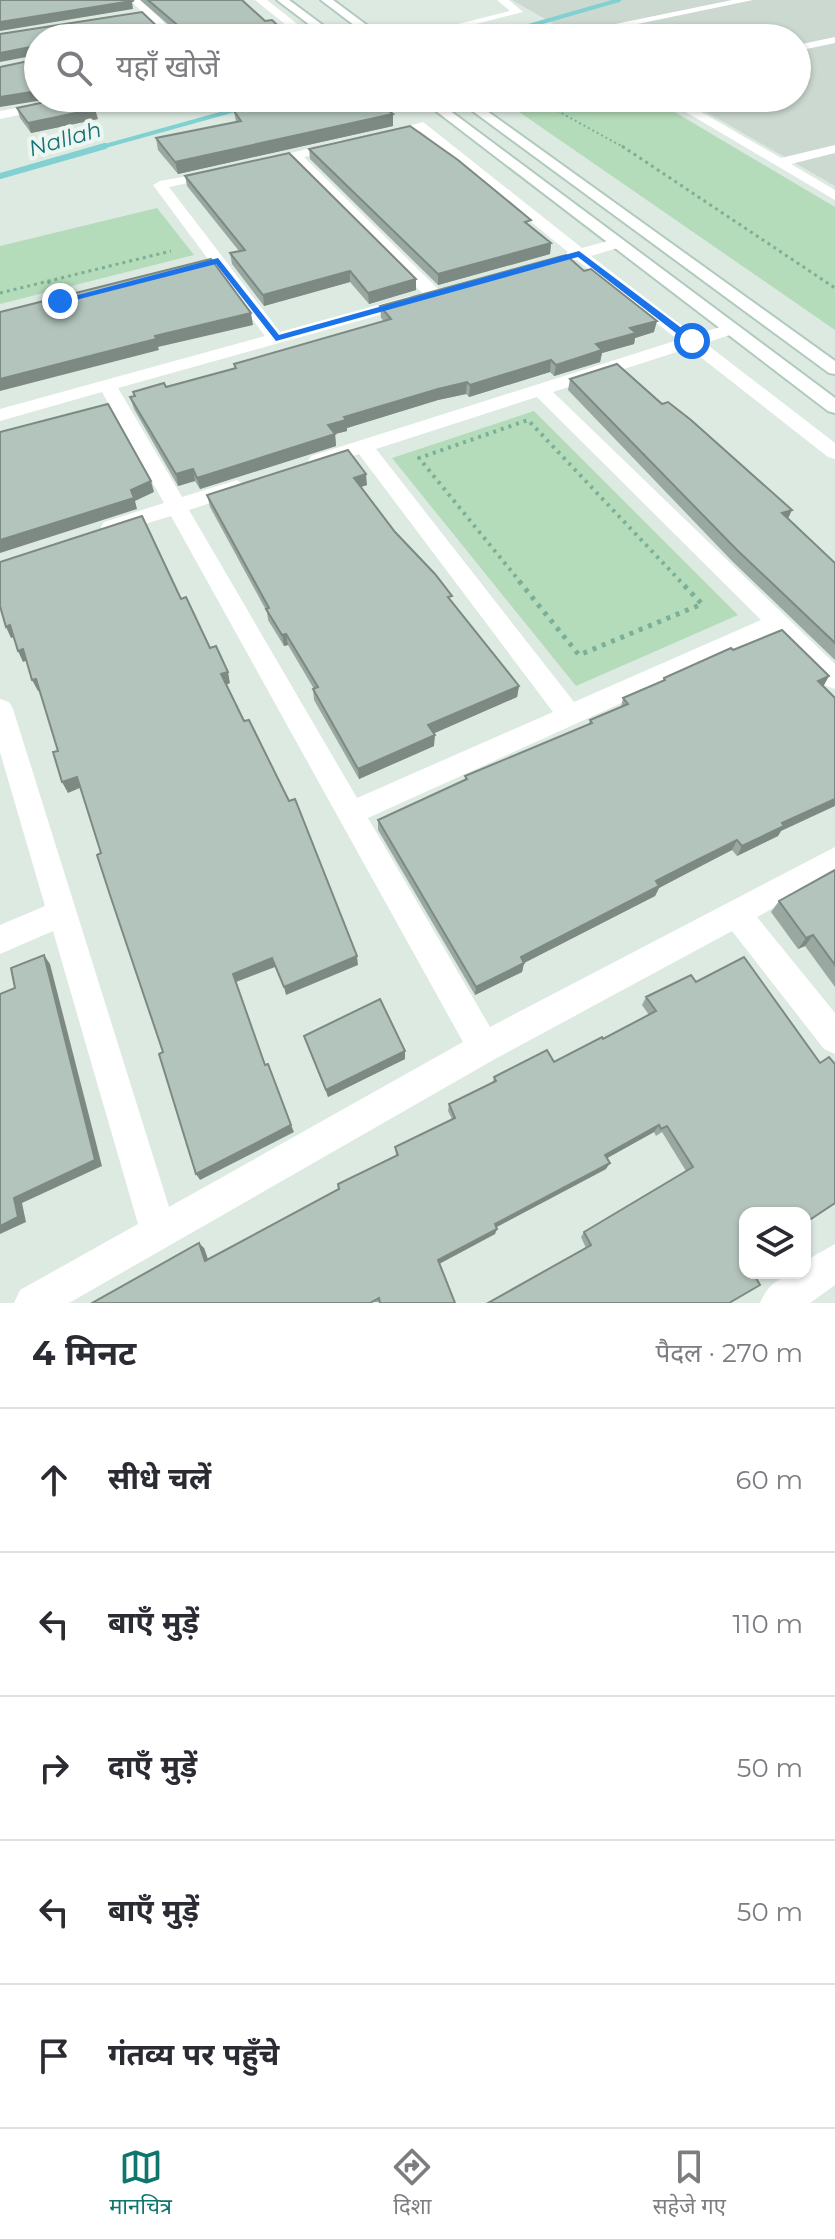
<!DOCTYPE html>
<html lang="hi">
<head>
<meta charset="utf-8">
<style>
  :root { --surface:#fff; --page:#f2f2f3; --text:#2b2b33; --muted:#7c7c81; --line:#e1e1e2; --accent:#0f766e }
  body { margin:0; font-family:Montserrat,"Noto Sans Devanagari",sans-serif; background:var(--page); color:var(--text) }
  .controls { position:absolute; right:24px; bottom:24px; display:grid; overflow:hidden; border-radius:16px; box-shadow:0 2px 6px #0004 }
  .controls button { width:72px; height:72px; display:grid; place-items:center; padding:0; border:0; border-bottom:2px solid var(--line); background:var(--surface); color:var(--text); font:40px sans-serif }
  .stop { position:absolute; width:24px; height:24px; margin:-18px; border:6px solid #1a73e8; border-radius:50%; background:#fff }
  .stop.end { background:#1a73e8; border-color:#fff; box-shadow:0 2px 8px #0008 }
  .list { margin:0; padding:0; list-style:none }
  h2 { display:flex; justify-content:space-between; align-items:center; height:104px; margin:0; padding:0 32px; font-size:34px }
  h2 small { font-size:26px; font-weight:400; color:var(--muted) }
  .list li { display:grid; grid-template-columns:52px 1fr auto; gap:24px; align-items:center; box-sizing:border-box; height:144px; padding:0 32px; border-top:2px solid var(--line) }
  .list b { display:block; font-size:30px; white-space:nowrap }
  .list em { font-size:26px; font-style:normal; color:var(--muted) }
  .icon { flex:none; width:44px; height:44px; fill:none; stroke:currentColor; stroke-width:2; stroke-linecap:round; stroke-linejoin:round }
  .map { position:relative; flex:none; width:835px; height:1303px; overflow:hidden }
  .search { position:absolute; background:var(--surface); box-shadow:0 2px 6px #0004; left:24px; right:24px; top:24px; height:88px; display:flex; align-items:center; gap:20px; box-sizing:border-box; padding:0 28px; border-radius:44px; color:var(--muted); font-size:30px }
  .sheet { height:824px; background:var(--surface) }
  nav { display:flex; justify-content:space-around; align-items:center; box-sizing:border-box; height:112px; border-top:2px solid var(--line); background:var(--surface); font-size:22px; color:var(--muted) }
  nav a { display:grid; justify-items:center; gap:4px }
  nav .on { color:var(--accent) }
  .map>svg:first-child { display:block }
  .built { fill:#cbd9d1 }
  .green { fill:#b4dcba }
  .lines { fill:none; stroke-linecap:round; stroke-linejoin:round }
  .stream-far1 { stroke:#81d0d2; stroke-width:4 }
  .stream { stroke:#81d0d2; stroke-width:6 }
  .secondary-casing { stroke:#b0cabd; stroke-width:4 }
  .path-far3 { stroke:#7caf98; stroke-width:2; stroke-dasharray:2 3; stroke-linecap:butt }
  .path-far2 { stroke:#7caf98; stroke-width:3; stroke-dasharray:3 4; stroke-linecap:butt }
  .path-far1 { stroke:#7caf98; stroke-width:4; stroke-dasharray:3 5; stroke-linecap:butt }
  .path { stroke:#7caf98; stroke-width:5; stroke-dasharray:4 6; stroke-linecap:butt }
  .street { fill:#fff; fill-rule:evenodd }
  .secondary { fill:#fff; fill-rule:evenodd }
  .wall { fill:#99a9a1 }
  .shaded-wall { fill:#7d8983 }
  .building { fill:#b2c4bb; stroke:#7d8983; stroke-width:2 }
  .route { fill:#1a73e8 }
  .labels { text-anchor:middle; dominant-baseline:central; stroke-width:8; stroke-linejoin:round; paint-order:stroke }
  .far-water-label { font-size:22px; font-style:italic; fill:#177377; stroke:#edf6f0 }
</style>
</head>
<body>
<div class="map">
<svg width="835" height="1303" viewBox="0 0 835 1303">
  <rect width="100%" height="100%" fill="#ddeae2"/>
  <polygon class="built" points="512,0 835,0 835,186 682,98 797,98 797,38 578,38"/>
  <g class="green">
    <polygon points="499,98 651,98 835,207 835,330"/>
    <polygon points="157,208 194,255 0,304 0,246"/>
    <polygon points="534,411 738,615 576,686 392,458"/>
  </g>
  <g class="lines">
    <g class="stream-far1">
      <polyline points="487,38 619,0"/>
      <polyline points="98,148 278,98"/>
    </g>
    <polyline class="stream" points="0,176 105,146"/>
    <defs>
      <g id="secondary">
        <polygon points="277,0 289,0 340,38 327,38"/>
        <polygon points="321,0 333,0 384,38 371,38"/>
        <polygon points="419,98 433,98 835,398 835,413 828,411"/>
        <polygon points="455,98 469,98 835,361 835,374 829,373"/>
      </g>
    </defs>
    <use href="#secondary" class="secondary-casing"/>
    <polyline class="path-far3" points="542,98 554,109 625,148"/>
    <g class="path-far2">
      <polyline points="622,146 835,288"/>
      <polyline points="48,281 60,301"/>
      <polyline points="0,293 171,251"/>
    </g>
    <polyline class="path-far1" points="521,583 419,458 528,420 682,583"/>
    <polyline class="path" points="519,581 579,655 702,604 680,581"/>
    <g class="street">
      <polygon points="130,0 141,0 180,38 168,38"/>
      <polygon points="255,0 267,0 315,38 302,38"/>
      <polygon points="497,0 509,0 523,12 422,38 402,38 510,11"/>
      <polygon points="732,0 753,0 570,38 557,36"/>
      <polygon points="835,37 835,43 797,51 797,45"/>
      <polygon points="72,98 99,98 0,119 0,111"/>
      <polygon points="662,98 677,98 781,158 835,145 835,153 791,164 835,190 835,200"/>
      <path d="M423,122L582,248L615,239L621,241V247L591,256L694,335L730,324L736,325L739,329L736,333L705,343L835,443V459L828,457L689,348L553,392L835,664V689L826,686L774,634L368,818L490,1027L835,847V874L757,917L835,1013V1054L824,1049L732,931L495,1059L69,1303H14L20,1290L138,1224L53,931L0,954V925L45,906L0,752V699L9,702L13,709L169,1207L463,1042L171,516L112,534L104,532L101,527L104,522L164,503L102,392L0,421V409L265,336L153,185L160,181L221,170V176L169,187L280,332L410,296L418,301L416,305L118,388L182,497L237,480L247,487L244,492L189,510L357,798L553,712L359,454L318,467L308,461L311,456L678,340L577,260H563L561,257L568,252L420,131L381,139L374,135ZM537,397L761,620L574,702L376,449Z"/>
      <polygon points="341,140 348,144 346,147 304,157 439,290 441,294 439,298 427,298 291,160 260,167 253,163"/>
      <path d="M835,1244V1285L810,1303H760C768,1283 784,1273 805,1273V1261Z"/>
    </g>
    <use href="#secondary" class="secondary"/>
  </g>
  <g class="wall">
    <polygon points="140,0 242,0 265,21 291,38 38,38 38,56 0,34 177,32"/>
    <polygon points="17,108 98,119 31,133 20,118"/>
    <polygon points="234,111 393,114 393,126 178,174 158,150 156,138 236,122"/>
    <polygon points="309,149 531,227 551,243 550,254 438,285 310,159"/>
    <polygon points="185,176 416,279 416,290 369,304 350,282 264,306 232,264 230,253 239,251 187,186"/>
    <polygon points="380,306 654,332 635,338 634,344 602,353 600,362 554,376 550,372 469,397 466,394 438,400 347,428 347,431 335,434 336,446 200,489 195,481 178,486 134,409 130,397 134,396 133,392 166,387 235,369 234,364 384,321 381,318"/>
    <polygon points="570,379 788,519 835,563 835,660 733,562 568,390"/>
    <polygon points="367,485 361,487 395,532 519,686 517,697 434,733 434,746 359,779 314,700 313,689 314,689 288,645 284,646 268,620 267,612 210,507 207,495"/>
    <polygon points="733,650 829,676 823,686 781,831 778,836 737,856 732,850 691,870 659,888 655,896 524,963 522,972 475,995 378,830 378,820 465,780 465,776 589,724 590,720 621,707 623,698 663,681 664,678"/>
    <polygon points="835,870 835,987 805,946 798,949 771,912 779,901"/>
    <polygon points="696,982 820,1063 835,1064 586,1248 581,1237 584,1232 686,1171 662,1132 656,1136 654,1132 607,1158 606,1169 496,1227 495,1234 439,1264 380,1302 92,1303 204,1248 208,1260 339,1189 396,1156 395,1147 452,1119 448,1111 449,1104 493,1082 494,1077 554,1062 603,1039 649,1015 642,1005 646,997"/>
    <polygon points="304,1036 405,1059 328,1097"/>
  </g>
  <g class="shaded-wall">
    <polygon points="129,0 135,0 132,2 133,9 0,31 0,22"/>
    <polygon points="35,46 37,55 0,62 0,53"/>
    <polygon points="38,91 38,98 56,98 0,107 0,97"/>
    <polygon points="95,109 98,119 31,133 28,123"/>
    <polygon points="393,114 393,126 178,174 175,162"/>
    <polygon points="551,243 550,254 438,285 438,274"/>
    <polygon points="350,271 350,282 264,306 263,295"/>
    <polygon points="416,279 416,290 369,304 368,293"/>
    <polygon points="251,313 253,325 158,347 159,350 0,391 0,379 155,336"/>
    <polygon points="657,321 654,332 635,338 634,344 602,353 600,362 554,376 556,365 630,328"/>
    <polygon points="551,360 550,372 469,397 470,385"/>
    <polygon points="467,382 466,394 438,400 347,428 347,431 335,434 336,446 200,489 197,478 344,417 438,389"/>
    <polygon points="193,469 195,481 178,486 176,474"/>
    <polygon points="366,474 367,485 355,489 354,478"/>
    <polygon points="151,481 154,492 135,501 137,509 0,553 0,540 131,490"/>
    <polygon points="792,510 787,521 782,513"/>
    <polygon points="10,625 16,636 11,638 6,627"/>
    <polygon points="286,634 288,645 284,646 282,635"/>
    <polygon points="23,649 28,660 23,662 18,651"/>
    <polygon points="228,672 230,683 224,686 221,674"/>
    <polygon points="829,676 823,687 818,681"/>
    <polygon points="36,679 42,690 38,691 32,680"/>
    <polygon points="519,686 517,697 428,736 428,725"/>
    <polygon points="435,735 434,746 359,779 358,769"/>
    <polygon points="77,777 82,787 68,793 62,782"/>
    <polygon points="835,799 835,806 781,831 778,836 737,856 742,846 782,823"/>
    <polygon points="737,840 732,850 659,888 655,896 524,963 522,972 475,995 476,987 521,957 656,881 695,861"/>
    <polygon points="813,935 805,946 798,949 806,938"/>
    <polygon points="44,955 50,964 102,1166 22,1203 26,1222 0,1234 0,1226 14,1198"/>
    <polygon points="357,956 358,965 286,995 284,987"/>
    <polygon points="272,958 275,967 236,982 233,974"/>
    <polygon points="405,1051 405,1059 328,1097 326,1090"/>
    <polygon points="291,1125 294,1132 200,1180 196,1174"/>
    <polygon points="659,1125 654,1132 602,1161 605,1155"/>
    <polygon points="610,1163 606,1169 493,1229 495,1224"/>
    <polygon points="497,1229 495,1234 437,1265 438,1260"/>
    <polygon points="199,1243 204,1248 210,1265 205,1261"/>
  </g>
  <g class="building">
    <polygon points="0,0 131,0 132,1 0,22"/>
    <polygon points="148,0 242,0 265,21 272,20 291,38 38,38 38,49 35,46 0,53 0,34 142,12 163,32 179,33 182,29"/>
    <polygon points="38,59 38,91 0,97 0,67"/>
    <polygon points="64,98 86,98 95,109 28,123 17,108"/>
    <polygon points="302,98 372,98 393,114 175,162 156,138 241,121 234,111"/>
    <polygon points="410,126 458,160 531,220 525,222 551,243 438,274 309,149"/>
    <polygon points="289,153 416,279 368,293 350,271 263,295 230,253 245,250 185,176"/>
    <polygon points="566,255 584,271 591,269 657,321 630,328 636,333 596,344 602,350 556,365 551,360 470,385 467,382 438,389 344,417 346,420 328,425 335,434 197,478 193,469 176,474 130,397 135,396 133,392 164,383 166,387 236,368 234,364 391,319 380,306"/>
    <polygon points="211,259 251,313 155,336 156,339 0,379 0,312"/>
    <polygon points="617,364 662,404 668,402 691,420 792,510 782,513 835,563 835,643 737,550 570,379"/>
    <polygon points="108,404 151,481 131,490 134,498 0,540 0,432"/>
    <polygon points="348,450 366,474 354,478 395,532 435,574 452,596 448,597 519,686 428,725 435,735 358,769 313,689 318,687 286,634 282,635 266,609 269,608 207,495"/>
    <polygon points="142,516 181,599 186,597 210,648 216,646 228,672 221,674 244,721 249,720 289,801 295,799 357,956 284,987 272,958 233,974 265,1065 268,1064 291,1125 196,1174 159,1054 163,1052 111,898 97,855 101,853 77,777 62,782 53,752 58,751 36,679 32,680 23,649 18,651 10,625 6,627 0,606 0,562"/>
    <polygon points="782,630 829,676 818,681 835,698 835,799 782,823 784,826 742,846 737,840 695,861 656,881 659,886 521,957 524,963 476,987 378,820 467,779 465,776 592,723 590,720 628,704 623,698 665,680 664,678 731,648 733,650"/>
    <polygon points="835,870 835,965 813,935 806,938 779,901"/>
    <polygon points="44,955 95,1160 14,1198 18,1217 0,1226 0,994 15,988 11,968"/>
    <polygon points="744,957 820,1063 829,1057 835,1064 835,1203 805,1223 805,1213 745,1213 745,1273 753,1273 760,1285 729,1303 488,1303 591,1245 584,1232 693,1167 667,1126 661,1129 659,1125 605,1155 610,1163 495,1224 497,1229 438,1260 455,1303 380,1303 379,1298 370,1303 92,1303 199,1243 205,1261 339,1189 338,1184 398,1155 395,1147 455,1118 449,1104 496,1081 494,1077 547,1050 554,1062 602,1037 603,1039 656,1011 646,997 691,975 696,982"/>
    <polygon points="380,999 405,1051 326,1090 304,1036"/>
  </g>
  <polygon class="route" points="579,251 696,339 696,343 689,343 578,257 276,341 216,264 60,304 55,301 218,258 279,335"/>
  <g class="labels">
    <g class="far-water-label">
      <text transform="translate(65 139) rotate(-16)">Nallah</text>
    </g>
  </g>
</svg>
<div class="controls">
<button><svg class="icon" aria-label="layers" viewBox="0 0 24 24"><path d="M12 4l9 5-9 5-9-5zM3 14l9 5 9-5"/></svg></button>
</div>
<div class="stop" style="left:692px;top:341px"></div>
<div class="stop end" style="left:60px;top:301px"></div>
<div class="search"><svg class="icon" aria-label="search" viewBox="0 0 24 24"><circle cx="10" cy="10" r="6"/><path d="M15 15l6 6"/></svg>यहाँ खोजें</div>
</div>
<section class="sheet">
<h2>4 मिनट<small>पैदल · 270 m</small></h2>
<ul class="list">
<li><svg class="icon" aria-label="ahead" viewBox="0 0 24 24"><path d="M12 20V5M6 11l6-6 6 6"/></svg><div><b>सीधे चलें</b></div><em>60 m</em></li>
<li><svg class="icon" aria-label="left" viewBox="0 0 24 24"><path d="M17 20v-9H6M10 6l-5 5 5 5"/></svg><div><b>बाएँ मुड़ें</b></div><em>110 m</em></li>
<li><svg class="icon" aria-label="right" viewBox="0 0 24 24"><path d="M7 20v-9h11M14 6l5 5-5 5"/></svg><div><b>दाएँ मुड़ें</b></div><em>50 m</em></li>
<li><svg class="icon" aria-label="left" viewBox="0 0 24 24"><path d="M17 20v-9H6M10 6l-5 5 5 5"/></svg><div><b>बाएँ मुड़ें</b></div><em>50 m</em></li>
<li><svg class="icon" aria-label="arrive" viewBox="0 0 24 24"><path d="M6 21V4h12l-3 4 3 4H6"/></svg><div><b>गंतव्य पर पहुँचे</b></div></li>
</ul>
</section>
<nav>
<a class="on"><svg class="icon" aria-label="map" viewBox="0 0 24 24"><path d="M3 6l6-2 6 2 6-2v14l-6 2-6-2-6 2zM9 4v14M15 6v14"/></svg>मानचित्र</a>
<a><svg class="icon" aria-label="directions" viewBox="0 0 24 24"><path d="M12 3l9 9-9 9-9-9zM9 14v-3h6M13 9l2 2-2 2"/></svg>दिशा</a>
<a><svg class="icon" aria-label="saved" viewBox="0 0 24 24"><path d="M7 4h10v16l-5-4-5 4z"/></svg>सहेजे गए</a>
</nav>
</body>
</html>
